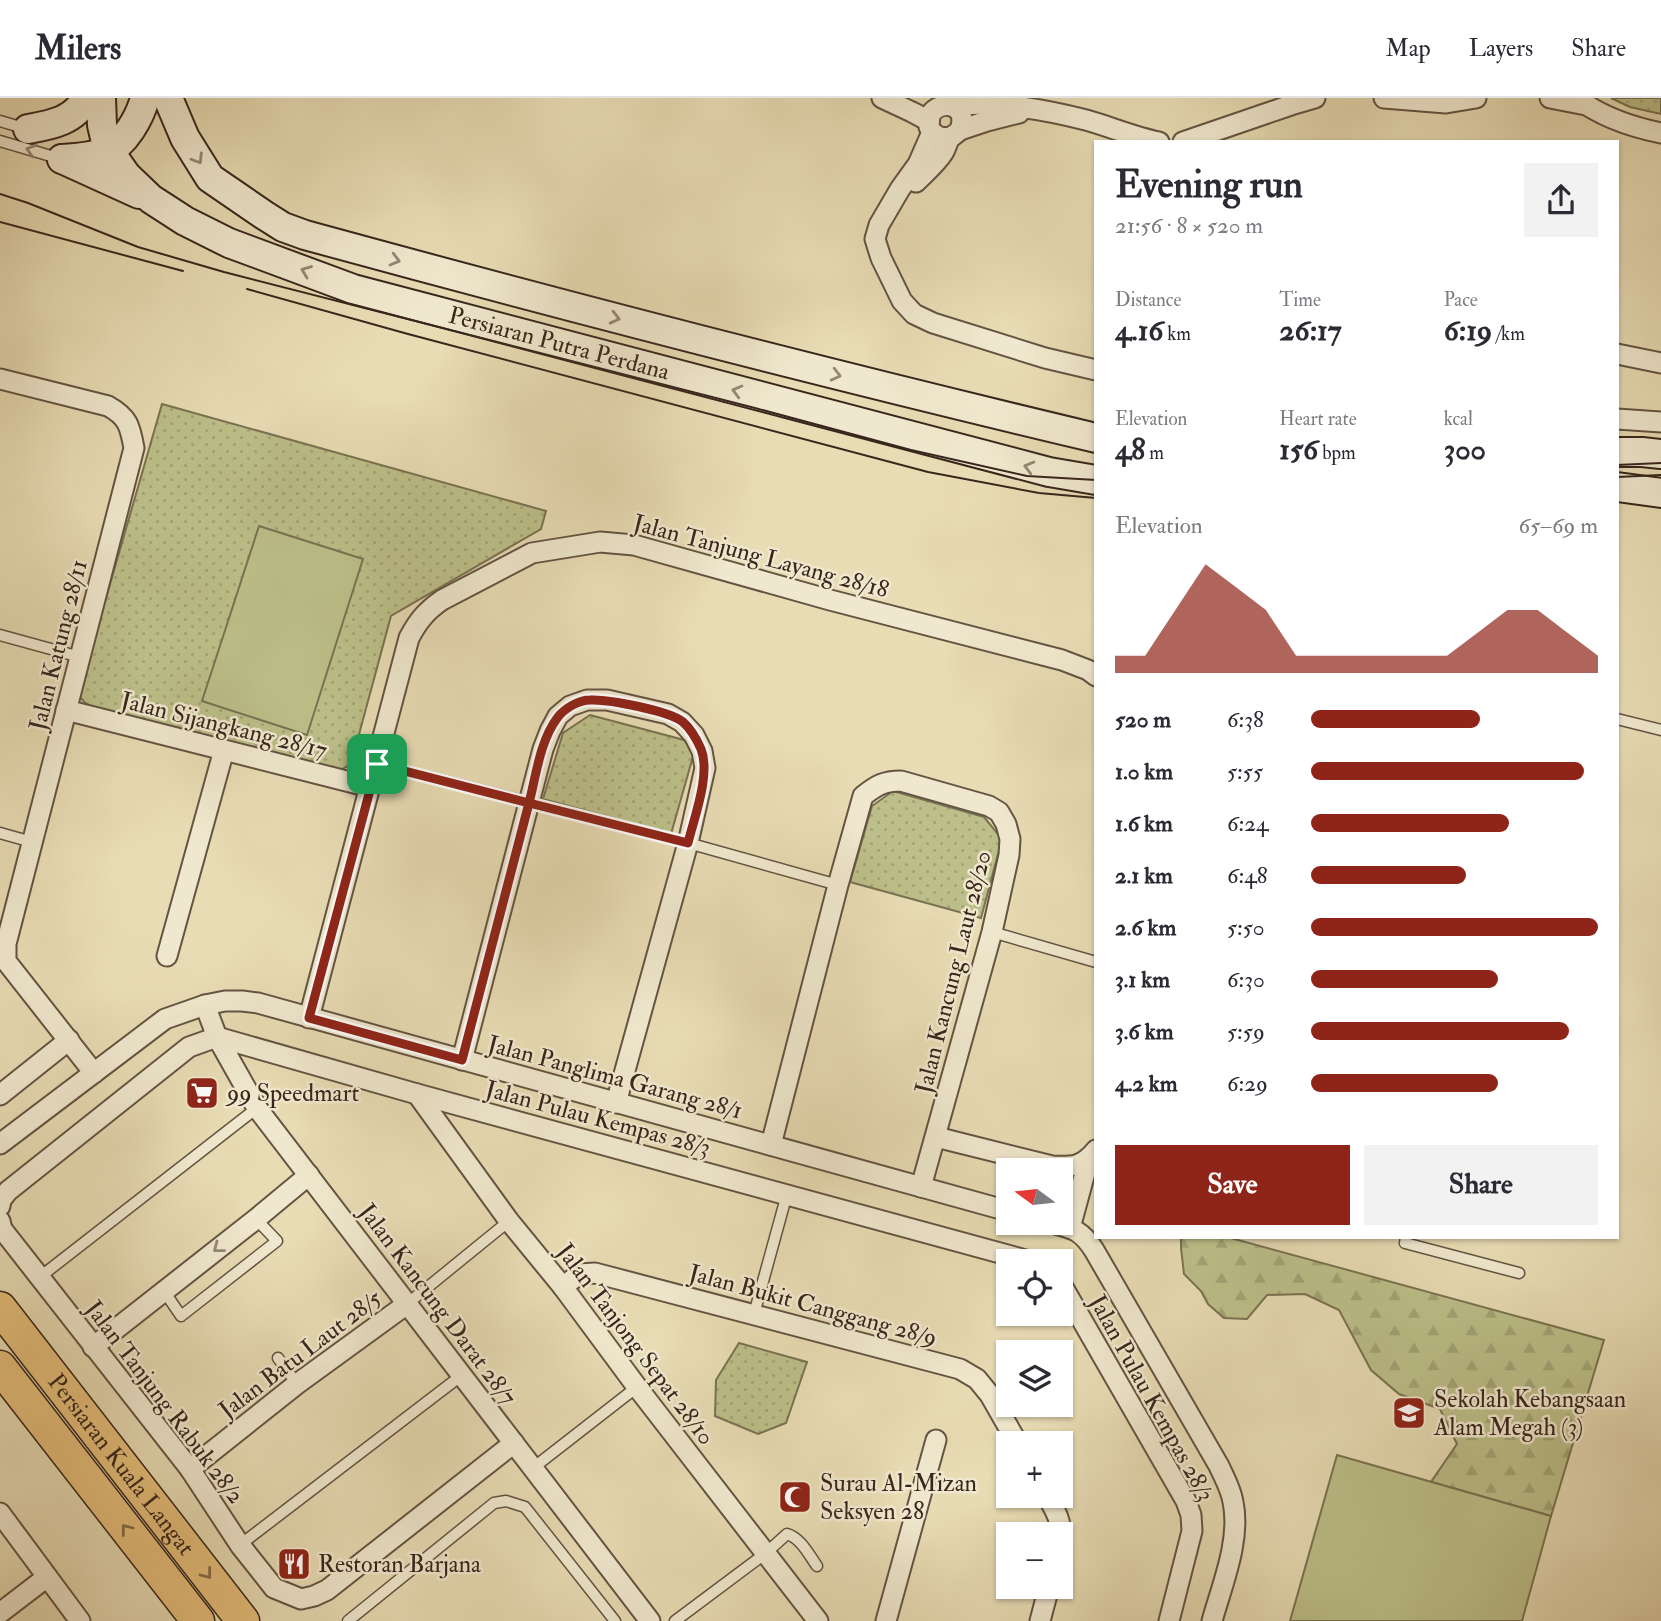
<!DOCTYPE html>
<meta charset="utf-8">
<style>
body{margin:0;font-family:"IM FELL Double Pica",serif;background:#f2f2f3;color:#2b2b33;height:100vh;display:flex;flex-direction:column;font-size:26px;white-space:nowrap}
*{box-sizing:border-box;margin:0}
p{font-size:23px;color:#7c7c81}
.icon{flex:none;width:38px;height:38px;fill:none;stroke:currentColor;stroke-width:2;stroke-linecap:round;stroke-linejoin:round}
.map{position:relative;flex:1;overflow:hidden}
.side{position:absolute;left:1094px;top:42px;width:525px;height:1099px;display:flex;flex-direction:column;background:#fff;border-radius:0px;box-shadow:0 2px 5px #0004}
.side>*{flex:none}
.needle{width:46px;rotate:285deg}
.controls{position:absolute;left:996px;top:1060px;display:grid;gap:14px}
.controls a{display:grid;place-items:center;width:77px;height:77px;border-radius:0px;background:#fff;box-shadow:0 2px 5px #0004;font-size:35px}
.pin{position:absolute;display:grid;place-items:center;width:60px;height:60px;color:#fff;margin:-30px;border-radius:14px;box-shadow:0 4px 10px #0006}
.round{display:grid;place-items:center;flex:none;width:74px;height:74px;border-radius:0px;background:#f2f2f3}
.summary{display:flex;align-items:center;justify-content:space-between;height:119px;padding:0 21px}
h1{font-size:38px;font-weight:700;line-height:52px}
.stats{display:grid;grid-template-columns:repeat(3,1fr);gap:10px;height:119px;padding:7px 21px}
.stats div{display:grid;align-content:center}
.stats b{font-size:30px;font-weight:700}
.stats small{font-size:19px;font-weight:400}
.stats p{font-size:19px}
.chart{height:196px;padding:14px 21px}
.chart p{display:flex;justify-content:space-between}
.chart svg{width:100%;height:126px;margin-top:7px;fill:#8f2418;opacity:.7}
.button{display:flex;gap:14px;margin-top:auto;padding:14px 21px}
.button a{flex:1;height:80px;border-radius:0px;background:#8f2418;color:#fff;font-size:28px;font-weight:700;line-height:80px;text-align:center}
.button a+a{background:#f2f2f3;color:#2b2b33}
ul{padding:0 21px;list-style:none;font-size:23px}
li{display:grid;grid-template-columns:112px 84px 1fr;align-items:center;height:52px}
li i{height:18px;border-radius:9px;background:#8f2418}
header{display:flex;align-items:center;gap:42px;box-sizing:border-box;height:98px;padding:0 35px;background:#fff;border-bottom:2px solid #e1e1e2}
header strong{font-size:33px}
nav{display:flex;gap:38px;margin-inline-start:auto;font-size:24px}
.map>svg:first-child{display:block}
.grass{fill:url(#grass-dots);stroke:#7a7252;stroke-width:2}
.forest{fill:url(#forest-firs);stroke:#7a7252;stroke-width:2}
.garden{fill:#bcbf89;stroke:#7a7252;stroke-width:2}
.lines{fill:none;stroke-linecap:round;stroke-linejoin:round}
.lane-casing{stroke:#645442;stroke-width:13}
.street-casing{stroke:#645442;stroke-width:23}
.secondary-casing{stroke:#38261c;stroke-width:32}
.primary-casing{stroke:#38261c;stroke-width:35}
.lane{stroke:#f0e8ce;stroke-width:10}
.street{stroke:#f0e8ce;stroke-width:19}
.secondary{stroke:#f0e8ce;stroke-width:28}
.primary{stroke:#e4be7a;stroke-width:32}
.tram{stroke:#38261c;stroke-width:2}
.oneway{stroke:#948775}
.oneway2{stroke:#856a46}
.route-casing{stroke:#fff;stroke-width:14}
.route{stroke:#8f2418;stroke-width:9}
.labels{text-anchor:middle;stroke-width:5;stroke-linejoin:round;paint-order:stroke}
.street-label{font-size:24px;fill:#38261c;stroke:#f0e8ce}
.poi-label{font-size:24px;fill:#38261c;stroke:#f0e8ce;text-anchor:start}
</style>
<header>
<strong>Milers</strong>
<nav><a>Map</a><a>Layers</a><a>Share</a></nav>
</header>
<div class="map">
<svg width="1661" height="1523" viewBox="0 0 1661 1523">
<defs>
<pattern id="grass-dots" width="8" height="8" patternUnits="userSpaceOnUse" patternTransform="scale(1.75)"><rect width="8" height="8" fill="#bcbf89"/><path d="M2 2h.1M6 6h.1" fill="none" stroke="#a2a476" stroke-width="1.8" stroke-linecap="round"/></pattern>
<pattern id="forest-firs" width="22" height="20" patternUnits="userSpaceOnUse" patternTransform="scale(1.75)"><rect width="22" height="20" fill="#bcbf89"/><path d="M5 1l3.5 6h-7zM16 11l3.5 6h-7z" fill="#a2a476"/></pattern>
</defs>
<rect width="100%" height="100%" fill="#e8dcb4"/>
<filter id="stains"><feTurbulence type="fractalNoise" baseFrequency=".00286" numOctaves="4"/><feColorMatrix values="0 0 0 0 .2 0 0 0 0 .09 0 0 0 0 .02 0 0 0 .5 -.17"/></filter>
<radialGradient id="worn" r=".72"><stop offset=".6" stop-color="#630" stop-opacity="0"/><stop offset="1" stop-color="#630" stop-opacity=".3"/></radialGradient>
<!-- grass -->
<g class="grass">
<polygon points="1611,0 1661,0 1661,16 1630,9"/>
<polygon points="162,306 546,413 541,431 391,518 351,666 339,673 88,608 78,597"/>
<polygon points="590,617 684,642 694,655 671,736 543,701 563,635"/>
<polygon points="893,693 984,719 1002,741 981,820 850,784 872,708"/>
<polygon points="739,1245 807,1264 786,1325 758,1336 715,1318 716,1282"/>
</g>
<!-- forest -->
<polygon class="forest" points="1181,1139 1227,1139 1604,1242 1551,1418 1431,1384 1457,1346 1440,1311 1399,1296 1371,1272 1339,1212 1305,1196 1267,1197 1247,1221 1224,1220 1208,1206 1201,1193 1184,1176 1181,1150"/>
<!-- garden -->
<g class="garden">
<polygon points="259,428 363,461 307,637 202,603"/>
<polygon points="1337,1357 1551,1418 1522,1523 1290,1523"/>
</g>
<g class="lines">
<defs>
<g id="lane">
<polyline points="0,23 27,31"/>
<polyline points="0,43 61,61"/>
<polyline points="0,537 80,559"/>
<polyline points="1617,621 1661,632"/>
<polyline points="377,666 688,745 838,787"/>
<polyline points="0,735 32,744"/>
<polyline points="992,834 1096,864"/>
<polyline points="1406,1139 1405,1145 1519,1175"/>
<polyline points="40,1179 257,1010"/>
<polyline points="164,1193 181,1218 277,1143 256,1121"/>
<polyline points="407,1206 509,1123"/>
<polyline points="754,1216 787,1096"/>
<polyline points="278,1260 297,1286"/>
<polyline points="533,1370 637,1289"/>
<polyline points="240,1447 462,1277"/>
<polyline points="348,1523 494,1405 506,1403 525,1409 615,1523"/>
<path d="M675 1523 766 1455 787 1436C801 1440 809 1457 817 1468"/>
</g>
<g id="street">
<polyline points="882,0 912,14 929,23"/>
<polyline points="1384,0 1446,5 1476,0"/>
<polyline points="1550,0 1586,7"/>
<path d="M1577 0C1601 19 1632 29 1661 35"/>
<path d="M952 8C992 2 1047 12 1086 22 1111 29 1134 39 1159 44"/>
<polyline points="960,32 987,23 1019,15"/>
<polyline points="932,34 918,66 900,91 879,127 875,141 881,160 902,203 914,216 933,225 1045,260 1096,272"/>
<polyline points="1183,44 1291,7 1315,0"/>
<path d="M916 84C925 75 936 66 943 55 946 51 947 44 950 40 954 36 960 35 961 28 967 7 941 0 930 17L929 29C934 38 941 41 951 39"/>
<polyline points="1617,256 1661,265"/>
<path d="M0 281 108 308C128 319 130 328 134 350L6 846V863L94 975"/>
<polyline points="1617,321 1661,324"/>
<polyline points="66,612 370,689"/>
<polyline points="167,858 224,652"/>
<polyline points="205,907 217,939 257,1010 650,1523"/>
<path d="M309 920 409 540C418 523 426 513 442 502L532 455 600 444 634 447 830 502 1062 562 1088 572 1096 578"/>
<polyline points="462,962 543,651 550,633 558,618 570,608 587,602 607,602 668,616 682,624 694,637 702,653 705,670 688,745 616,1005"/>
<polyline points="417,996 509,1123 563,1189 637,1289 818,1523"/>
<polyline points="0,997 69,942"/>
<path d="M936 1039 1052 1068C1073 1069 1082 1069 1096 1052"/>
<polyline points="0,1046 165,921 205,907 225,903 242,903 258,905 1008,1113"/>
<path d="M771 1047 838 787 863 698C877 687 884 683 901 683L989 708 999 714 1006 726 1010 741 1009 757 992 834 921 1089"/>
<polyline points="0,1108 1,1102 8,1093 189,949 217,939 417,996 1033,1164"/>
<polyline points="0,1123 2,1131 190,1371 240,1447 274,1490 301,1501 314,1498 327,1492 514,1345"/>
<path d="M1052 1125C1074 1131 1081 1132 1094 1152L1219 1368C1224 1379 1231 1391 1233 1404 1241 1442 1222 1487 1212 1523"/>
<polyline points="1070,1130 1089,1060"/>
<polyline points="1060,1184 1186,1403 1191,1417 1192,1433 1169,1523"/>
<polyline points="563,1189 579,1176 595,1175 960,1271 977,1281 990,1297 1018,1346"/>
<polyline points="93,1249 256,1121 309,1077"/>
<polyline points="190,1371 297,1286 407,1206"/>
<path d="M1047 1398C1054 1410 1063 1425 1060 1439"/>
<polyline points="0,1415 80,1523"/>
<polyline points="0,1515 47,1479"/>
<polyline points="886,1523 936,1342"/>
<polyline points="1040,1523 1049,1489"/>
</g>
<g id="secondary">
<path id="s1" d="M101 0 102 27 106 44 112 57 126 77 151 101 185 123 229 145 353 191 1049 374 1096 382"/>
<path d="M168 0 185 40 210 80 264 117 283 129 305 137C568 209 831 277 1096 340"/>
<path d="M28 31C50 27 75 23 86 0"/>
<path d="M62 61C77 60 92 59 106 54 125 46 140 19 145 0"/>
<polyline points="62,61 139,96"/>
<polyline points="1617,354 1642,354 1661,356"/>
<polyline points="1617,389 1661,395"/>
</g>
<g id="primary">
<path id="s2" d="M0 1210 243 1523"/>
<polyline points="0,1269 198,1523"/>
</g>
</defs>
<!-- lane casing -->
<use href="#lane" class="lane-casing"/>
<!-- street casing -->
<use href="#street" class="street-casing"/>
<!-- secondary casing -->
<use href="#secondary" class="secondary-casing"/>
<!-- primary casing -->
<use href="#primary" class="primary-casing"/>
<!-- lane -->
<use href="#lane" class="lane"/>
<!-- street -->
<use href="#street" class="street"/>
<!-- secondary -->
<use href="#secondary" class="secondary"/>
<!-- primary -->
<use href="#primary" class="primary"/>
<!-- tram -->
<g class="tram">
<polyline points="0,96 28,105 138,149 224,174 755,310 911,352 1027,378 1096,382"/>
<polyline points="0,124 183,173"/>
<polyline points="247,191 408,236 928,374 1039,395 1096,400"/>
<polyline points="1617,367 1661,365"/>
<polyline points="1617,379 1661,377"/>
</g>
</g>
<!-- one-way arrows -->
<defs><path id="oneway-chevron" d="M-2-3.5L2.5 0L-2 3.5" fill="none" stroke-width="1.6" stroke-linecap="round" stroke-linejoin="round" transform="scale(1.75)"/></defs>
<g class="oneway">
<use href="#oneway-chevron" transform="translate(31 52) rotate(-164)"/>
<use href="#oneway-chevron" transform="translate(198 61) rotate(58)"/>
<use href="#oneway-chevron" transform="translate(395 162) rotate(15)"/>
<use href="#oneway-chevron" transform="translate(306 173) rotate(-159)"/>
<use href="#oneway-chevron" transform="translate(615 220) rotate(14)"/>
<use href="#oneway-chevron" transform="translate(836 277) rotate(14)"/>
<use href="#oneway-chevron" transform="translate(737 293) rotate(-165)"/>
<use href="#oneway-chevron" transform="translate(1029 369) rotate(-165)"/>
<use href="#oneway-chevron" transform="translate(218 1150) rotate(142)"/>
</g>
<g class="oneway2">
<use href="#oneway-chevron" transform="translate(126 1431) rotate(-128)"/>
<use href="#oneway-chevron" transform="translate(207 1476) rotate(52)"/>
</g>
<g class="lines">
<defs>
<path id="route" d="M377 666 309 920 462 962 529 705 688 745C694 720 711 676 701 651 697 642 691 631 683 624 670 613 608 601 590 602 579 602 565 610 558 619 540 642 536 678 529 705L377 666"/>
</defs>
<!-- route casing -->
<use href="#route" class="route-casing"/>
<!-- route -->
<use href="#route" class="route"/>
</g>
<!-- icons -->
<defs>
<symbol id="supermarket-square" viewBox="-11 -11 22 22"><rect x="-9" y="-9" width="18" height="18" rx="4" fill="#8f2418" stroke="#f0e8ce"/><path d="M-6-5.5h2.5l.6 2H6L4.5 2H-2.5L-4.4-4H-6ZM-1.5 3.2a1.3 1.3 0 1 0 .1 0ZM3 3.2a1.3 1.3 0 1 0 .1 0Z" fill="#fff"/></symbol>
<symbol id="school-square" viewBox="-11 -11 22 22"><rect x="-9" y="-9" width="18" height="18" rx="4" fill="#8f2418" stroke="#f0e8ce"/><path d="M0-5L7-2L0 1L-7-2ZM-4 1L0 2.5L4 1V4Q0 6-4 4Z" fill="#fff"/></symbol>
<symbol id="mosque-square" viewBox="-11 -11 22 22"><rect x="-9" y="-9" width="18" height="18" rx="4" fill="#8f2418" stroke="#f0e8ce"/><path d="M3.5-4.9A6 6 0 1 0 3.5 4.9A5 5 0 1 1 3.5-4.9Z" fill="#fff"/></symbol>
<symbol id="restaurant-square" viewBox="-11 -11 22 22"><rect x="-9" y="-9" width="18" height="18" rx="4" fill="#8f2418" stroke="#f0e8ce"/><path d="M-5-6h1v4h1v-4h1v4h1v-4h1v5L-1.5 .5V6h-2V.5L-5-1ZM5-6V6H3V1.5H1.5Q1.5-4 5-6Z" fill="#fff"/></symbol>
</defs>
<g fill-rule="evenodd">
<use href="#supermarket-square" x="183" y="976" width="38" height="38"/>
<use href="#school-square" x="1390" y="1296" width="38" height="38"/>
<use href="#mosque-square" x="776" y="1380" width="38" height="38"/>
<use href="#restaurant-square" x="275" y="1447" width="38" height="38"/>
</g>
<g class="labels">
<!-- street labels -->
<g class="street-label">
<text dy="8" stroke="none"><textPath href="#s1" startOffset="553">Persiaran Putra Perdana</textPath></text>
<text transform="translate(761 458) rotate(15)" y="8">Jalan Tanjung Layang 28/18</text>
<text transform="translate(58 547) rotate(-76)" y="8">Jalan Katung 28/11</text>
<text transform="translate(224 627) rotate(14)" y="8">Jalan Sijangkang 28/17</text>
<text transform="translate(953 874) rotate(-76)" y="8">Jalan Kancung Laut 28/20</text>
<text transform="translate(615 979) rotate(15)" y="8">Jalan Panglima Garang 28/1</text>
<text transform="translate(598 1020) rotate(15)" y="8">Jalan Pulau Kempas 28/3</text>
<text transform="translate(438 1206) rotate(53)" y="8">Jalan Kancung Darat 28/7</text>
<text transform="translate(813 1207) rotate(15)" y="8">Jalan Bukit Canggang 28/9</text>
<text transform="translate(636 1246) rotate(53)" y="8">Jalan Tanjong Sepat 28/10</text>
<text transform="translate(300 1256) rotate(-37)" y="8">Jalan Batu Laut 28/5</text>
<text transform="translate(1152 1300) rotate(61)" y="8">Jalan Pulau Kempas 28/3</text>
<text transform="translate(165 1304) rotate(53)" y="8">Jalan Tanjung Rabuk 28/2</text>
<text dy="8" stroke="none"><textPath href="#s2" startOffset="198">Persiaran Kuala Langat</textPath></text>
</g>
<!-- poi labels -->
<g class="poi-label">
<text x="227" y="1003">99 Speedmart</text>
<text x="1434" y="1309">Sekolah Kebangsaan<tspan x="1434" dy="28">Alam Megah (3)</tspan></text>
<text x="820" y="1393">Surau Al-Mizan<tspan x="820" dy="28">Seksyen 28</tspan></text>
<text x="318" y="1474">Restoran Barjana</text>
</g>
</g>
<rect width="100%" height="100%" filter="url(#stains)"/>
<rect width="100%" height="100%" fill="url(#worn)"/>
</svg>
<div class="controls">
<a><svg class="needle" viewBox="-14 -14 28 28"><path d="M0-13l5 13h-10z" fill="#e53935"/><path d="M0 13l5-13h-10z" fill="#7c7c81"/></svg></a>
<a><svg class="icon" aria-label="locate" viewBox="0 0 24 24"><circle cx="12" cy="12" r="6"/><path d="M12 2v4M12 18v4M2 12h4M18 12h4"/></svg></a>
<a><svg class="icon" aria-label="layers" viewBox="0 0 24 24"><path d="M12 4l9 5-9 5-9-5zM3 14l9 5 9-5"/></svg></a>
<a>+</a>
<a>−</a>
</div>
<div class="pin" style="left:377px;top:666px;background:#1e9e55"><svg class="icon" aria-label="arrive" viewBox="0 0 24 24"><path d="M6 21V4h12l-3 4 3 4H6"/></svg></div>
<section class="side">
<div class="summary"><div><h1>Evening run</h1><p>21:56 · 8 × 520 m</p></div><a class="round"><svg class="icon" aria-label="share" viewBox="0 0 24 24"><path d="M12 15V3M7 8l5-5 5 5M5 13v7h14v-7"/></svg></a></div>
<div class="stats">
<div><p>Distance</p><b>4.16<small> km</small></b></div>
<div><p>Time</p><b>26:17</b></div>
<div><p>Pace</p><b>6:19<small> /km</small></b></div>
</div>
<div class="stats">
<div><p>Elevation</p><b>48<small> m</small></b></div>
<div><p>Heart rate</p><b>156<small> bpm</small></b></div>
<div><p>kcal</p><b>300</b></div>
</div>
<div class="chart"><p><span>Elevation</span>65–69 m</p>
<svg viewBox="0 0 160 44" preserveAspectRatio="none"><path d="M0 44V38L10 38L20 22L30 6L40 14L50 22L60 38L70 38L80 38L90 38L100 38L110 38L120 30L130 22L140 22L150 30L160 38V44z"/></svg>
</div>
<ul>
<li><b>520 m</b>6:38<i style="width:59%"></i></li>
<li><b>1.0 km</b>5:55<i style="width:95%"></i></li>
<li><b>1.6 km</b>6:24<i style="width:69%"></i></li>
<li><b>2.1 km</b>6:48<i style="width:54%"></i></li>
<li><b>2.6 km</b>5:50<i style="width:100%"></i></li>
<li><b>3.1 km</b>6:30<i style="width:65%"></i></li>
<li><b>3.6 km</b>5:59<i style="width:90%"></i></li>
<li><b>4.2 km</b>6:29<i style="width:65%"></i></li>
</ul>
<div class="button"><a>Save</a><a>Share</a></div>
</section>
</div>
